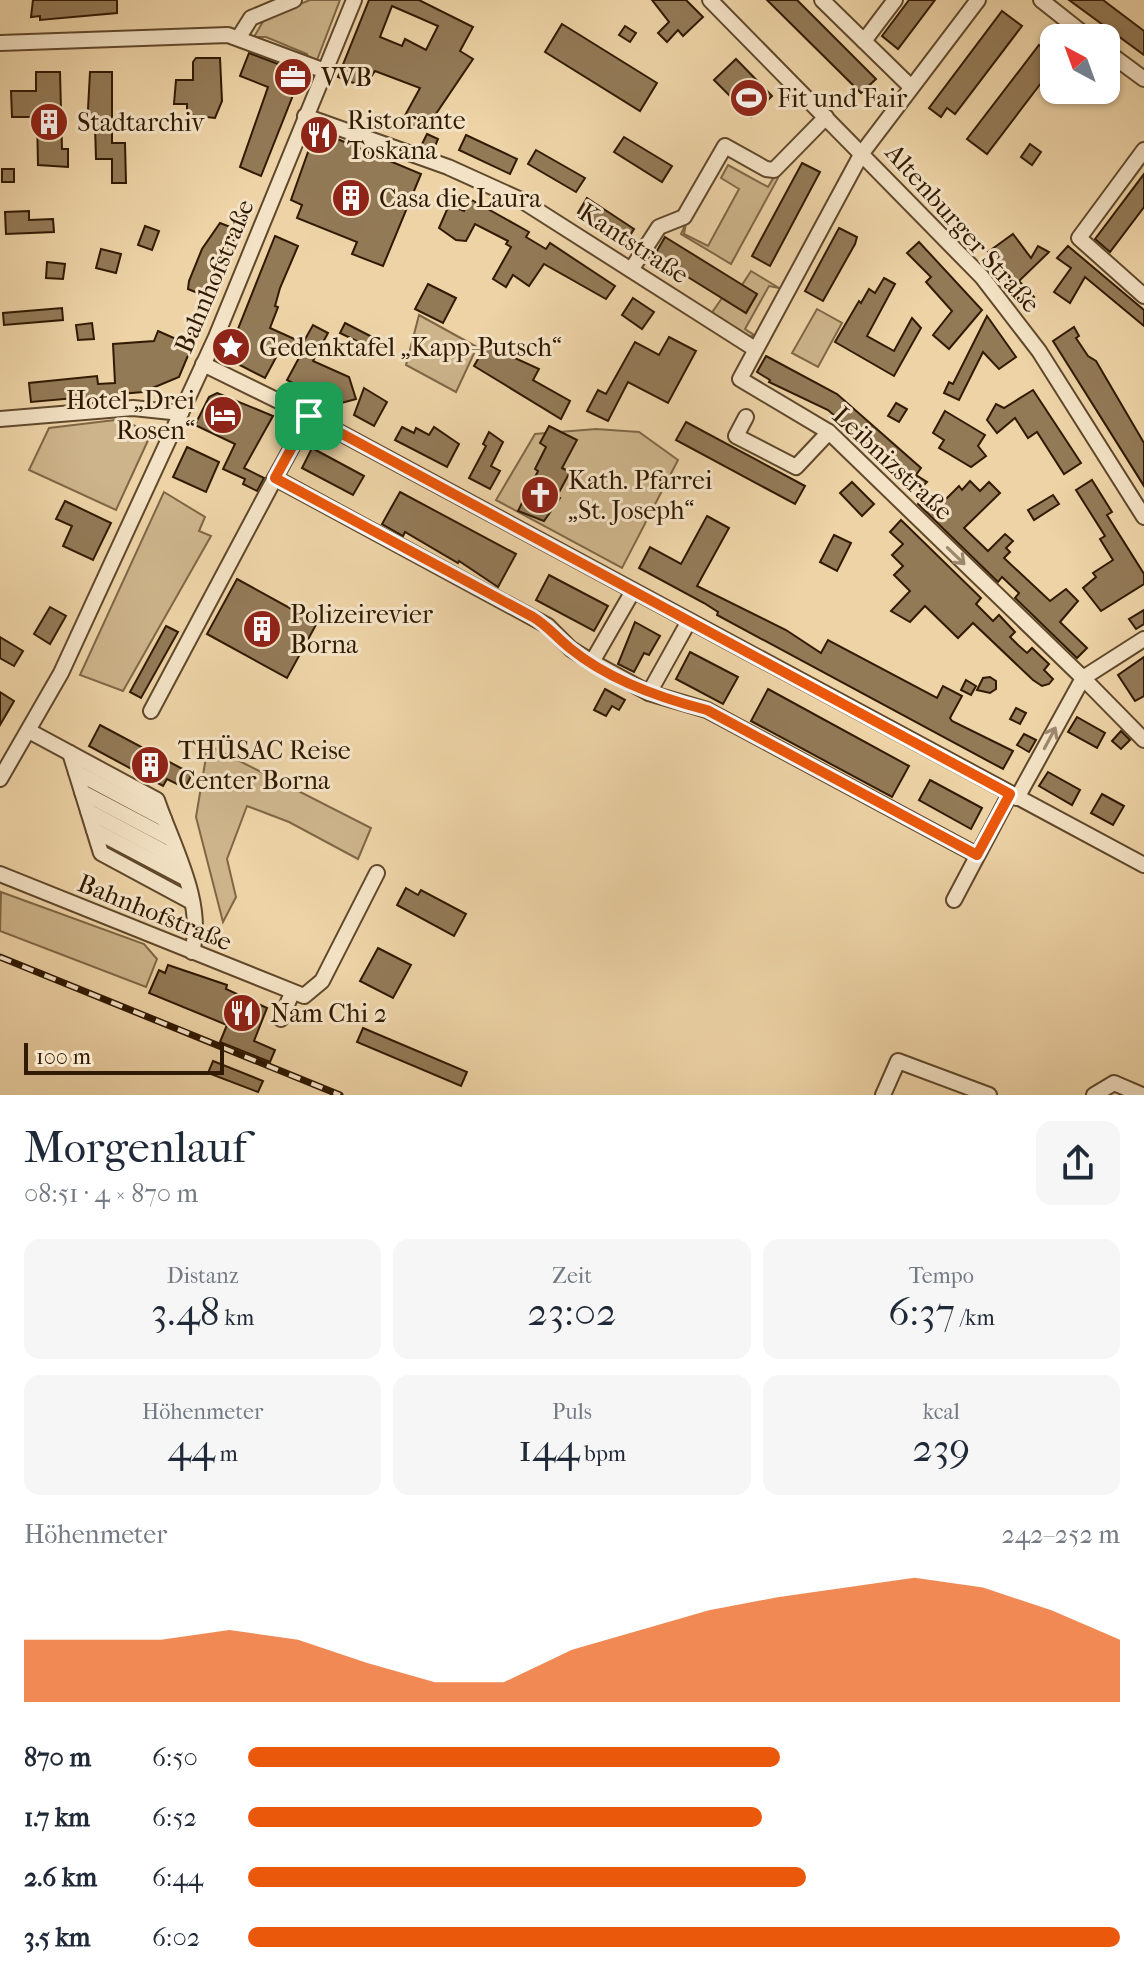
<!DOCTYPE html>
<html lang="de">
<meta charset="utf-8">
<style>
body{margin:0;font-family:"IM FELL French Canon",serif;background:#f6f6f7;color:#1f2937;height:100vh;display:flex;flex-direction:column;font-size:30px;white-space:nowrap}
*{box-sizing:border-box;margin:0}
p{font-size:26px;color:#747a83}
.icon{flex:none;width:44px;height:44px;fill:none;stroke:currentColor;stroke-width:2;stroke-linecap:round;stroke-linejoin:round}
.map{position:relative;height:1095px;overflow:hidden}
.sheet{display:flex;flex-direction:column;background:#fff;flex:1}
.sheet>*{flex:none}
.needle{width:52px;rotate:319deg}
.buttons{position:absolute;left:1040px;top:24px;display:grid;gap:16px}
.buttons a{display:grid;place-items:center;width:80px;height:80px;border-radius:16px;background:#fff;box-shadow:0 2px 6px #0004;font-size:40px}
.scale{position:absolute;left:24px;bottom:20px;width:200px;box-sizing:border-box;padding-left:8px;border:4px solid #311a02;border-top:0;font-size:22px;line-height:28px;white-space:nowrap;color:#311a02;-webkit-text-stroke:6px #f3e2c5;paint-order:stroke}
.pin{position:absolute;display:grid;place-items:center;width:68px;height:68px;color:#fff;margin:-34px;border-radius:16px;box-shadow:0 4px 12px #0006}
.round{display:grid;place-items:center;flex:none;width:84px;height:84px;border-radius:16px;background:#f6f6f7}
.headline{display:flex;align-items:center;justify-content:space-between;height:136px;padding:0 24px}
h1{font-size:44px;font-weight:600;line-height:60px}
.metrics{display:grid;grid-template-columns:repeat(3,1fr);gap:12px;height:136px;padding:8px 24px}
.metrics div{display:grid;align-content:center;border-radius:16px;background:#f6f6f7;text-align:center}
.metrics b{font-size:40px;font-weight:600}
.metrics small{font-size:22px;font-weight:400}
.metrics p{font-size:22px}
.chart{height:224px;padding:16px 24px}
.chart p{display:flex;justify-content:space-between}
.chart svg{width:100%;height:144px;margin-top:8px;fill:#ea580c;opacity:.7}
ul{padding:0 24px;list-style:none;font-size:26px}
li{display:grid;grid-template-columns:128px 96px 1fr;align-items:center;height:60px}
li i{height:20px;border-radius:10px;background:#ea580c}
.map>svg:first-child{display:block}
.green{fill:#cdb48a;stroke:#7f6746;stroke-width:2}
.building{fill:#937a57;stroke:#311a02;stroke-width:2;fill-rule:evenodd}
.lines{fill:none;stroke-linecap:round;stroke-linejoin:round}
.minor-casing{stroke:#60482b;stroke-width:18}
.minor{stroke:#f3e2c5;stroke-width:14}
.rail-casing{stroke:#311a02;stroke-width:7}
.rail{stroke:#f3e2c5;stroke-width:4;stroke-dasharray:12;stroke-linecap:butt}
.oneway{stroke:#9c886d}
.route-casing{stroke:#fff;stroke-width:16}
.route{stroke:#ea580c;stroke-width:10}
.labels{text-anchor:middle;stroke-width:6;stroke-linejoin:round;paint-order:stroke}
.poi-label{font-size:26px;fill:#311a02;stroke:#f3e2c5;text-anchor:start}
.street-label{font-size:26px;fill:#311a02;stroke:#f3e2c5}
</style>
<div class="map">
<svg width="1144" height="1095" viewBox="0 0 1144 1095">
<rect width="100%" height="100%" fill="#edd3a6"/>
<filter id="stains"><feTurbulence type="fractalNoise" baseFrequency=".0025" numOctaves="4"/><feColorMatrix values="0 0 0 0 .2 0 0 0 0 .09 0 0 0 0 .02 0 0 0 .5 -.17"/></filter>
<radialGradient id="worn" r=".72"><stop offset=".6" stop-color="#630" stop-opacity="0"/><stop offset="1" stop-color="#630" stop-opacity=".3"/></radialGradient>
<!-- green -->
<g class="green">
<polygon points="310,0 340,0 317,60 309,60 307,54 266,37 254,37 265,18"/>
<polygon points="728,165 768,187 774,177 778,178 731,264 681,234 686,223 684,234 708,246 739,189 721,178"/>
<polygon points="751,271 779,288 769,286 745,329 754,335 750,337 711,314 722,298 746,313 757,294 742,285"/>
<polygon points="817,309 842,323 818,367 792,353"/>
<polygon points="419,315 477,347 456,392 406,365"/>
<polygon points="115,420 132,424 150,436 116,510 29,470 49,428"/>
<polygon points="596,429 639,432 678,460 622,568 496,500 535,434"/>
<polygon points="164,492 205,517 199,531 211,536 123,691 80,675"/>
<polygon points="208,745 371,828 358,859 289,822 247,806 227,859 236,897 223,922 196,817"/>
<polygon points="1,892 144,944 157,959 146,987 0,931"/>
</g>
<!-- building -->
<g class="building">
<polygon points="33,0 117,0 117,13 40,20 40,16 31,17"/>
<path d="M369 0H419L473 27 460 51 473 59 425 130 402 121 420 88 375 71 364 87 338 77ZM392 6 438 26 426 50 405 39 402 46 380 37Z"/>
<polygon points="652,0 686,0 703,17 683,36 678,30 667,42 658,33 669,22"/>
<polygon points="767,0 797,0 876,79 861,93"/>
<polygon points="909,0 935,0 898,49 882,36"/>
<polygon points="1069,0 1103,0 1144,31 1144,55"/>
<polygon points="1002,11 1022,26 955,114 947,108 941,117 929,108"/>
<polygon points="562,24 657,83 640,111 545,52"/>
<polygon points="625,26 636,33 630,42 619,35"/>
<polygon points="1039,45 1054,56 1054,66 987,154 967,139"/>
<polygon points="249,53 294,70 299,80 261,176 240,167 268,87 240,76"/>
<polygon points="196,58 220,58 222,101 215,118 187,115 187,104 174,104 176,80 193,80 193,62"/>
<polygon points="736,59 772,96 751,117 714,80"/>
<polygon points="36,72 60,72 62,149 68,149 68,167 38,165 37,117 12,117 11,91 36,91"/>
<polygon points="90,72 112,72 112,143 125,143 126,183 112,183 112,159 96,159 95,125 90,125 88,109"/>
<polygon points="323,133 421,174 383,266 352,254 357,242 297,218 302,205 291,200 313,138"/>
<polygon points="427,134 438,139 433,151 421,146"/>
<polygon points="466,135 517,159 510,174 459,150"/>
<polygon points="624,137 672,166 662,182 614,152"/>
<polygon points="1030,144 1041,152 1032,165 1021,157"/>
<polygon points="536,150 585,178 576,192 528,164"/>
<polygon points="802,163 820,172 770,266 752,256"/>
<rect x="2" y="169" width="12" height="13"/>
<polygon points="1144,174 1144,207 1110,252 1095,239"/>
<polygon points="587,198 634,229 625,243 578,213"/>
<polygon points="470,199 529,232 526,237 546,249 550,243 615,286 606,299 544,264 529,286 513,275 506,287 493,279 511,247 506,244 508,241 475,224 466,241 456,240 439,228 449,205 464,211"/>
<polygon points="29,211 29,220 53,219 54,232 6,234 5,212"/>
<polygon points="220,223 238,230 210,298 188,289 189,281 202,249"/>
<polygon points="145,226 159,231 152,250 138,245"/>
<polygon points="839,228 857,237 855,244 823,301 805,291"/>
<polygon points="1013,234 1031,258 1038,246 1049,252 1019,281 1034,297 1023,307 1008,291 1012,288 988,252"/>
<polygon points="275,236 298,246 280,288 275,306 278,307 270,328 303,343 313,325 328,333 313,361 349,377 356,399 334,405 287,380 300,356 281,348 265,378 230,360 228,354"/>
<polygon points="665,237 757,294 746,313 654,256"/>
<polygon points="919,242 982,310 949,349 933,335 952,311 926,282 931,277 907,253"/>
<polygon points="1068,246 1144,310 1144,326 1085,277 1070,303 1054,292 1071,268 1057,258"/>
<polygon points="101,249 121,254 116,273 96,268"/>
<polygon points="47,262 65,264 63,279 46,278"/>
<polygon points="884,278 895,284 867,336 894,351 912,318 921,328 894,376 835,342 859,301 861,303 869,289 875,293"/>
<polygon points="428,284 456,298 443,323 415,309"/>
<polygon points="633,298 654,312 642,329 622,315"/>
<polygon points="62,308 63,320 4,325 3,313"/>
<polygon points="987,316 1016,357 999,369 983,352 959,400 944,393 949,382 953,384"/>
<polygon points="92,323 94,339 78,340 76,325"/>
<polygon points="345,323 378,340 373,349 340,333"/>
<polygon points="1074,327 1079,336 1076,338 1088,356 1096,361 1144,443 1144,486 1053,341"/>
<polygon points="158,331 192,346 179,377 143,392 31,402 29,383 97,376 98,384 115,383 113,344 154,341"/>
<polygon points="669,337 696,351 668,403 628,382 608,421 587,411 598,390 606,394 635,342 659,355"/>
<polygon points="486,345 539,369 533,380 570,401 561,419 474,366"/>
<polygon points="766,356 837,394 921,468 916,475 927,482 919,490 828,410 769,382 770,380 757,372"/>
<polygon points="364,388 387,402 374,426 354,415"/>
<polygon points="1033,390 1081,463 1064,474 1037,432 1028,438 1015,418 997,433 987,420 996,404 1004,408"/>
<polygon points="217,393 273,416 244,468 264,478 257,491 243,484 245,479 223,469 235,444 195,425 209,397"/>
<polygon points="896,403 907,409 899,422 888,416"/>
<polygon points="945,411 985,435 978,446 986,456 971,467 939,448 944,440 933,433"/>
<polygon points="686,422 805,486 795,504 676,440"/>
<polygon points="549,426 577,440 562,468 570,472 557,496 560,498 544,521 518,511 538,471 535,469 546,447 540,443"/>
<polygon points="402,427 414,433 416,428 429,435 434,427 459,444 447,467 395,440"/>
<polygon points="489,432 503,442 491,466 500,471 490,489 469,478 486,446 483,444"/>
<polygon points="187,447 219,462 206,492 173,477"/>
<polygon points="312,448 364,476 353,495 302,468"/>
<polygon points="1092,480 1112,512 1107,515 1144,574 1144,584 1101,611 1083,588 1096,577 1093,573 1113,560 1100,539 1105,536 1076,490"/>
<polygon points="970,481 980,491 989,482 1000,493 964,528 988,551 1005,534 1013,541 1006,548 1010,552 1004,558 1050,601 1066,589 1078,601 1060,622 1087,648 1077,658 1015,598 1019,593 1002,577 998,582 918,504 928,493 940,505 959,486 962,490"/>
<polygon points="852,482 874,504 862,516 840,493"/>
<polygon points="400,492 516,554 498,587 459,561 458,563 405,532 403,536 382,524"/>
<polygon points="1053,495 1059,504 1034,520 1028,510"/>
<polygon points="65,501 111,523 93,560 63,546 72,526 56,519"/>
<polygon points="707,516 729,528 697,586 786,630 821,653 828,640 937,698 943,686 962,696 950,718 952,721 1013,751 1003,769 717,615 718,612 704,603 639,568 650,547 681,564"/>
<polygon points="901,520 981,598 976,604 993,621 999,615 1015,632 1010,637 1018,645 1027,653 1032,648 1049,664 1044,670 1053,679 1049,684 1042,686 1033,680 973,623 958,638 925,606 910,622 891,611 910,591 894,575 903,566 892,555 903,544 890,532"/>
<polygon points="834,535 851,543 837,571 820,562"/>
<polygon points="549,575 608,606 594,631 536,600"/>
<polygon points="237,579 317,623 287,678 207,634"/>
<polygon points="50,607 66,616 50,644 34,634"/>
<polygon points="1144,610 1144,624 1136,629 1129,619"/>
<polygon points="635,622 660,636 649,655 644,653 634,672 618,664"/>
<polygon points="166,626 178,632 141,698 130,692"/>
<polygon points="0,637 23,651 14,666 0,658"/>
<polygon points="690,652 738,677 723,704 676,679"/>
<polygon points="1144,657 1144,696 1135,701 1118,675"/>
<polygon points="990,677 996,681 996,689 990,693 977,690 983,678"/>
<polygon points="966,680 976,686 971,695 961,690"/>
<polygon points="605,689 625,700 619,710 612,706 606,716 594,710"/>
<polygon points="768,689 909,766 892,797 751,721"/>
<polygon points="0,692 14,701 0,725"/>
<polygon points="1016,708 1026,713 1020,724 1010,719"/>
<polygon points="1077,717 1105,733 1097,748 1068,732"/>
<polygon points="100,725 192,774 185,788 167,779 163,786 89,746"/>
<polygon points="1121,731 1130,740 1121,749 1112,741"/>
<polygon points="1024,734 1036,740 1029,752 1017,745"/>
<polygon points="1048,772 1080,790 1072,805 1039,786"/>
<polygon points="930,780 982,808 971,829 919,800"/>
<polygon points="1102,794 1124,806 1113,825 1091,813"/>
<polygon points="406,888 418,895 421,890 466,914 454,936 397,905"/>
<polygon points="378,948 411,965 393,998 360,981"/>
<polygon points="168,965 227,985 226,989 267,1008 254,1041 275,1050 270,1062 220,1042 227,1025 149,993 159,970 165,973"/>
<polygon points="363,1028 467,1072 461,1086 357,1042"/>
<polygon points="213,1061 263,1081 258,1092 208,1073"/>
</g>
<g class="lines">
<defs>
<g id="minor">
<polyline points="710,0 982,277 1039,351 1144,517"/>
<polyline points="822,0 911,87"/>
<polyline points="978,0 862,153 740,379 829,432 1083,678 1144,639"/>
<polyline points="1041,0 1089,38"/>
<polyline points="239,37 251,18 294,0"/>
<polyline points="864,41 895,0"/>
<polyline points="0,43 228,35 325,71"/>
<polyline points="1106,51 1144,79"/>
<polyline points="305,116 448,167 521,200 755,349"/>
<polyline points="1144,150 1079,238 1144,296"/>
<polyline points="631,270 659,227 684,217 725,146 766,169 774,170 826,117"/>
<polyline points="203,364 309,416 1144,865"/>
<polyline points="309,416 275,478 548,626 571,649 592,662 633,591"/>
<polyline points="746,417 736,436 796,467 829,432"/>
<polyline points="0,419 133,408 181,413"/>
<polyline points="592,662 649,693 689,621"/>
<polyline points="649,693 707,710 977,855"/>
<polyline points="151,711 275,478"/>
<path d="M29 731 157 800C173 847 205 902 192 952"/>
<polyline points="70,753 101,853 192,902"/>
<polyline points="76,772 164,819"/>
<polyline points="0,779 61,673 216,337 354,0"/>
<polyline points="82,792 171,839"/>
<polyline points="1017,798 1083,678 1144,740"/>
<polyline points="88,811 178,859"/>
<polyline points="94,830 185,878"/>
<polyline points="0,874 304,996 322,981 377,873"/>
<polyline points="954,900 1010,794"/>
<polyline points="281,1019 292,993"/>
<polyline points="883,1095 898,1061 989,1095"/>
<polyline points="1094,1095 1114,1083 1142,1095"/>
</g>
</defs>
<!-- minor casing -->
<use href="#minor" class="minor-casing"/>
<!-- minor -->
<use href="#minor" class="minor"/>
<defs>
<polyline id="rail" points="0,957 340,1095"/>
</defs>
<!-- rail casing -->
<use href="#rail" class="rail-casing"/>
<!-- rail -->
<use href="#rail" class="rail"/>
</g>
<!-- one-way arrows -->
<defs><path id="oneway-shaft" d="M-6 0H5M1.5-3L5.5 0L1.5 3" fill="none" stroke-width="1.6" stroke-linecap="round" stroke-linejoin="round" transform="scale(2)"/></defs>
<g class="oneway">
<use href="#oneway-shaft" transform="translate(956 556) rotate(44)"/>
<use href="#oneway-shaft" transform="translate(1050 738) rotate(-62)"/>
</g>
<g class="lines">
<defs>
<path id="route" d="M309 416 1010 794 977 855 707 710C660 698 609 680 571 649 557 638 548 626 533 617L275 478Z"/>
</defs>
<!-- route casing -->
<use href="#route" class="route-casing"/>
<!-- route -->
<use href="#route" class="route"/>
</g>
<!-- icons -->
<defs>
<symbol id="office-disc" viewBox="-11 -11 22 22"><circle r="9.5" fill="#8f2418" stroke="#f3e2c5"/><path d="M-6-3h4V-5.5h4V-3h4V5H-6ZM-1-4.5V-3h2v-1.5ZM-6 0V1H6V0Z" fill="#fff"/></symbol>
<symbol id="stadium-disc" viewBox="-11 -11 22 22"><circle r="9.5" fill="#8f2418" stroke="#f3e2c5"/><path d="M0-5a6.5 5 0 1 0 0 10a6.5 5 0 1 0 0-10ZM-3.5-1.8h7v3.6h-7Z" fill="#fff"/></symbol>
<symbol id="building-disc" viewBox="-11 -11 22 22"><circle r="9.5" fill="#8f2418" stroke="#f3e2c5"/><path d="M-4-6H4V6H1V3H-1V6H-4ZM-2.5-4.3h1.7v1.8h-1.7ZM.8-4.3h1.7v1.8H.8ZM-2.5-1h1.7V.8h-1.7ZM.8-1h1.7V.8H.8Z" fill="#fff"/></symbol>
<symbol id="restaurant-disc" viewBox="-11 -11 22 22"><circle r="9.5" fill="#8f2418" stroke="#f3e2c5"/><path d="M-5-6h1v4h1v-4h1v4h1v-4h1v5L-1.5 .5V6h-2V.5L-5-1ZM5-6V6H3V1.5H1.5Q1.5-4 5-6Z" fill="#fff"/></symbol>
<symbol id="sight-disc" viewBox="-11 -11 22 22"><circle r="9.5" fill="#8f2418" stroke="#f3e2c5"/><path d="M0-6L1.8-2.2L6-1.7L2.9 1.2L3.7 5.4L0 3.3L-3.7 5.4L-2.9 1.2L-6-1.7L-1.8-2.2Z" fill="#fff"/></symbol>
<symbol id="hotel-disc" viewBox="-11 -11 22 22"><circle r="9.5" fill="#8f2418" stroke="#f3e2c5"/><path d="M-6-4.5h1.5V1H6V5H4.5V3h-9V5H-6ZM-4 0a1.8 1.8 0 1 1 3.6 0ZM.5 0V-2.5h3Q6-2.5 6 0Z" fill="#fff"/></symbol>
<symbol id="church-disc" viewBox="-11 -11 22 22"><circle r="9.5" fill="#8f2418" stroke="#f3e2c5"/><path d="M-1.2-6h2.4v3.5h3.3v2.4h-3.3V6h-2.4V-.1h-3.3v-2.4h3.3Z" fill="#fff"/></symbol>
</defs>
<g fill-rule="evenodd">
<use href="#office-disc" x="271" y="55" width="44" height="44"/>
<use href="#stadium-disc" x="727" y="76" width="44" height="44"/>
<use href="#building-disc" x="27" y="100" width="44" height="44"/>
<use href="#restaurant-disc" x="297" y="113" width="44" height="44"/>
<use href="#building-disc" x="329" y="176" width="44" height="44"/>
<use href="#sight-disc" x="209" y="325" width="44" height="44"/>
<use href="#hotel-disc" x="201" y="393" width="44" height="44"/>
<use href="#church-disc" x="518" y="473" width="44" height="44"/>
<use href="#building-disc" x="240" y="607" width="44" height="44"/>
<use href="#building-disc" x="128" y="743" width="44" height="44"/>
<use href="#restaurant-disc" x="220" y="991" width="44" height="44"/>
</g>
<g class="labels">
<!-- poi labels -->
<g class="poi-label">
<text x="321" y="86">VVB</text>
<text x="777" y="107">Fit und Fair</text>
<text x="347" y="129">Ristorante<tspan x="347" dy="30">Toskana</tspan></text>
<text x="77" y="131">Stadtarchiv</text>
<text x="379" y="207">Casa die Laura</text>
<text x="259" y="356">Gedenktafel „Kapp-Putsch“</text>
<text x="195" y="409" text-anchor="end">Hotel „Drei<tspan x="195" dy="30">Rosen“</tspan></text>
<text x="568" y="489">Kath. Pfarrei<tspan x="568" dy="30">„St. Joseph“</tspan></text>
<text x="290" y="623">Polizeirevier<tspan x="290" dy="30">Borna</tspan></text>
<text x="178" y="759">THÜSAC Reise<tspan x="178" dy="30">Center Borna</tspan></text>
<text x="270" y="1022">Nam Chi 2</text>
</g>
<!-- street labels -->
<g class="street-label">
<text transform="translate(963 228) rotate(48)" y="9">Altenburger Straße</text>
<text transform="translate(634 243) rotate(33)" y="9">Kantstraße</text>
<text transform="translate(214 276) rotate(-67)" y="9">Bahnhofstraße</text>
<text transform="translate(893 463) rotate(43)" y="9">Leibnizstraße</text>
<text transform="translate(155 912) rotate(22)" y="9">Bahnhofstraße</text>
</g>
</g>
<rect width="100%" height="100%" filter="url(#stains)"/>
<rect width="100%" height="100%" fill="url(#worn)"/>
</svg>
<div class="buttons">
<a><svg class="needle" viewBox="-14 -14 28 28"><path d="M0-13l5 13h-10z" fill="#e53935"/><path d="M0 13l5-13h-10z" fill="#747a83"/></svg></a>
</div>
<div class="scale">100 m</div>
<div class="pin" style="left:309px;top:416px;background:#1e9e55"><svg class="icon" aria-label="arrive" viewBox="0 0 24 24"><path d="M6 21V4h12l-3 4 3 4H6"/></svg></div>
</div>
<section class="sheet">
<div class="headline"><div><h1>Morgenlauf</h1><p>08:51 · 4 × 870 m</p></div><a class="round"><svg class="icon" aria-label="share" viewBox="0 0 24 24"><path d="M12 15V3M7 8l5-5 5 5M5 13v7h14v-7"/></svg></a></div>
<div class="metrics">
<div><p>Distanz</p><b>3.48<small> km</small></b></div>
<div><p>Zeit</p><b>23:02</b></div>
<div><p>Tempo</p><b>6:37<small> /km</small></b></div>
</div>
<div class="metrics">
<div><p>Höhenmeter</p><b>44<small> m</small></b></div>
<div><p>Puls</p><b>144<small> bpm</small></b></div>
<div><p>kcal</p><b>239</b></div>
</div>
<div class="chart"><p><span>Höhenmeter</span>242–252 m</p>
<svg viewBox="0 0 160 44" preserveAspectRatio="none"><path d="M0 44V25L10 25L20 25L30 22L40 25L50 32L60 38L70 38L80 28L90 22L100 16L110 12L120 9L130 6L140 9L150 16L160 25V44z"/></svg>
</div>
<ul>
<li><b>870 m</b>6:50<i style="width:61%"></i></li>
<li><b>1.7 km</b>6:52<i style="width:59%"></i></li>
<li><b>2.6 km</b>6:44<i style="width:64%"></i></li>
<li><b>3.5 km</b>6:02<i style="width:100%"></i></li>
</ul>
</section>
